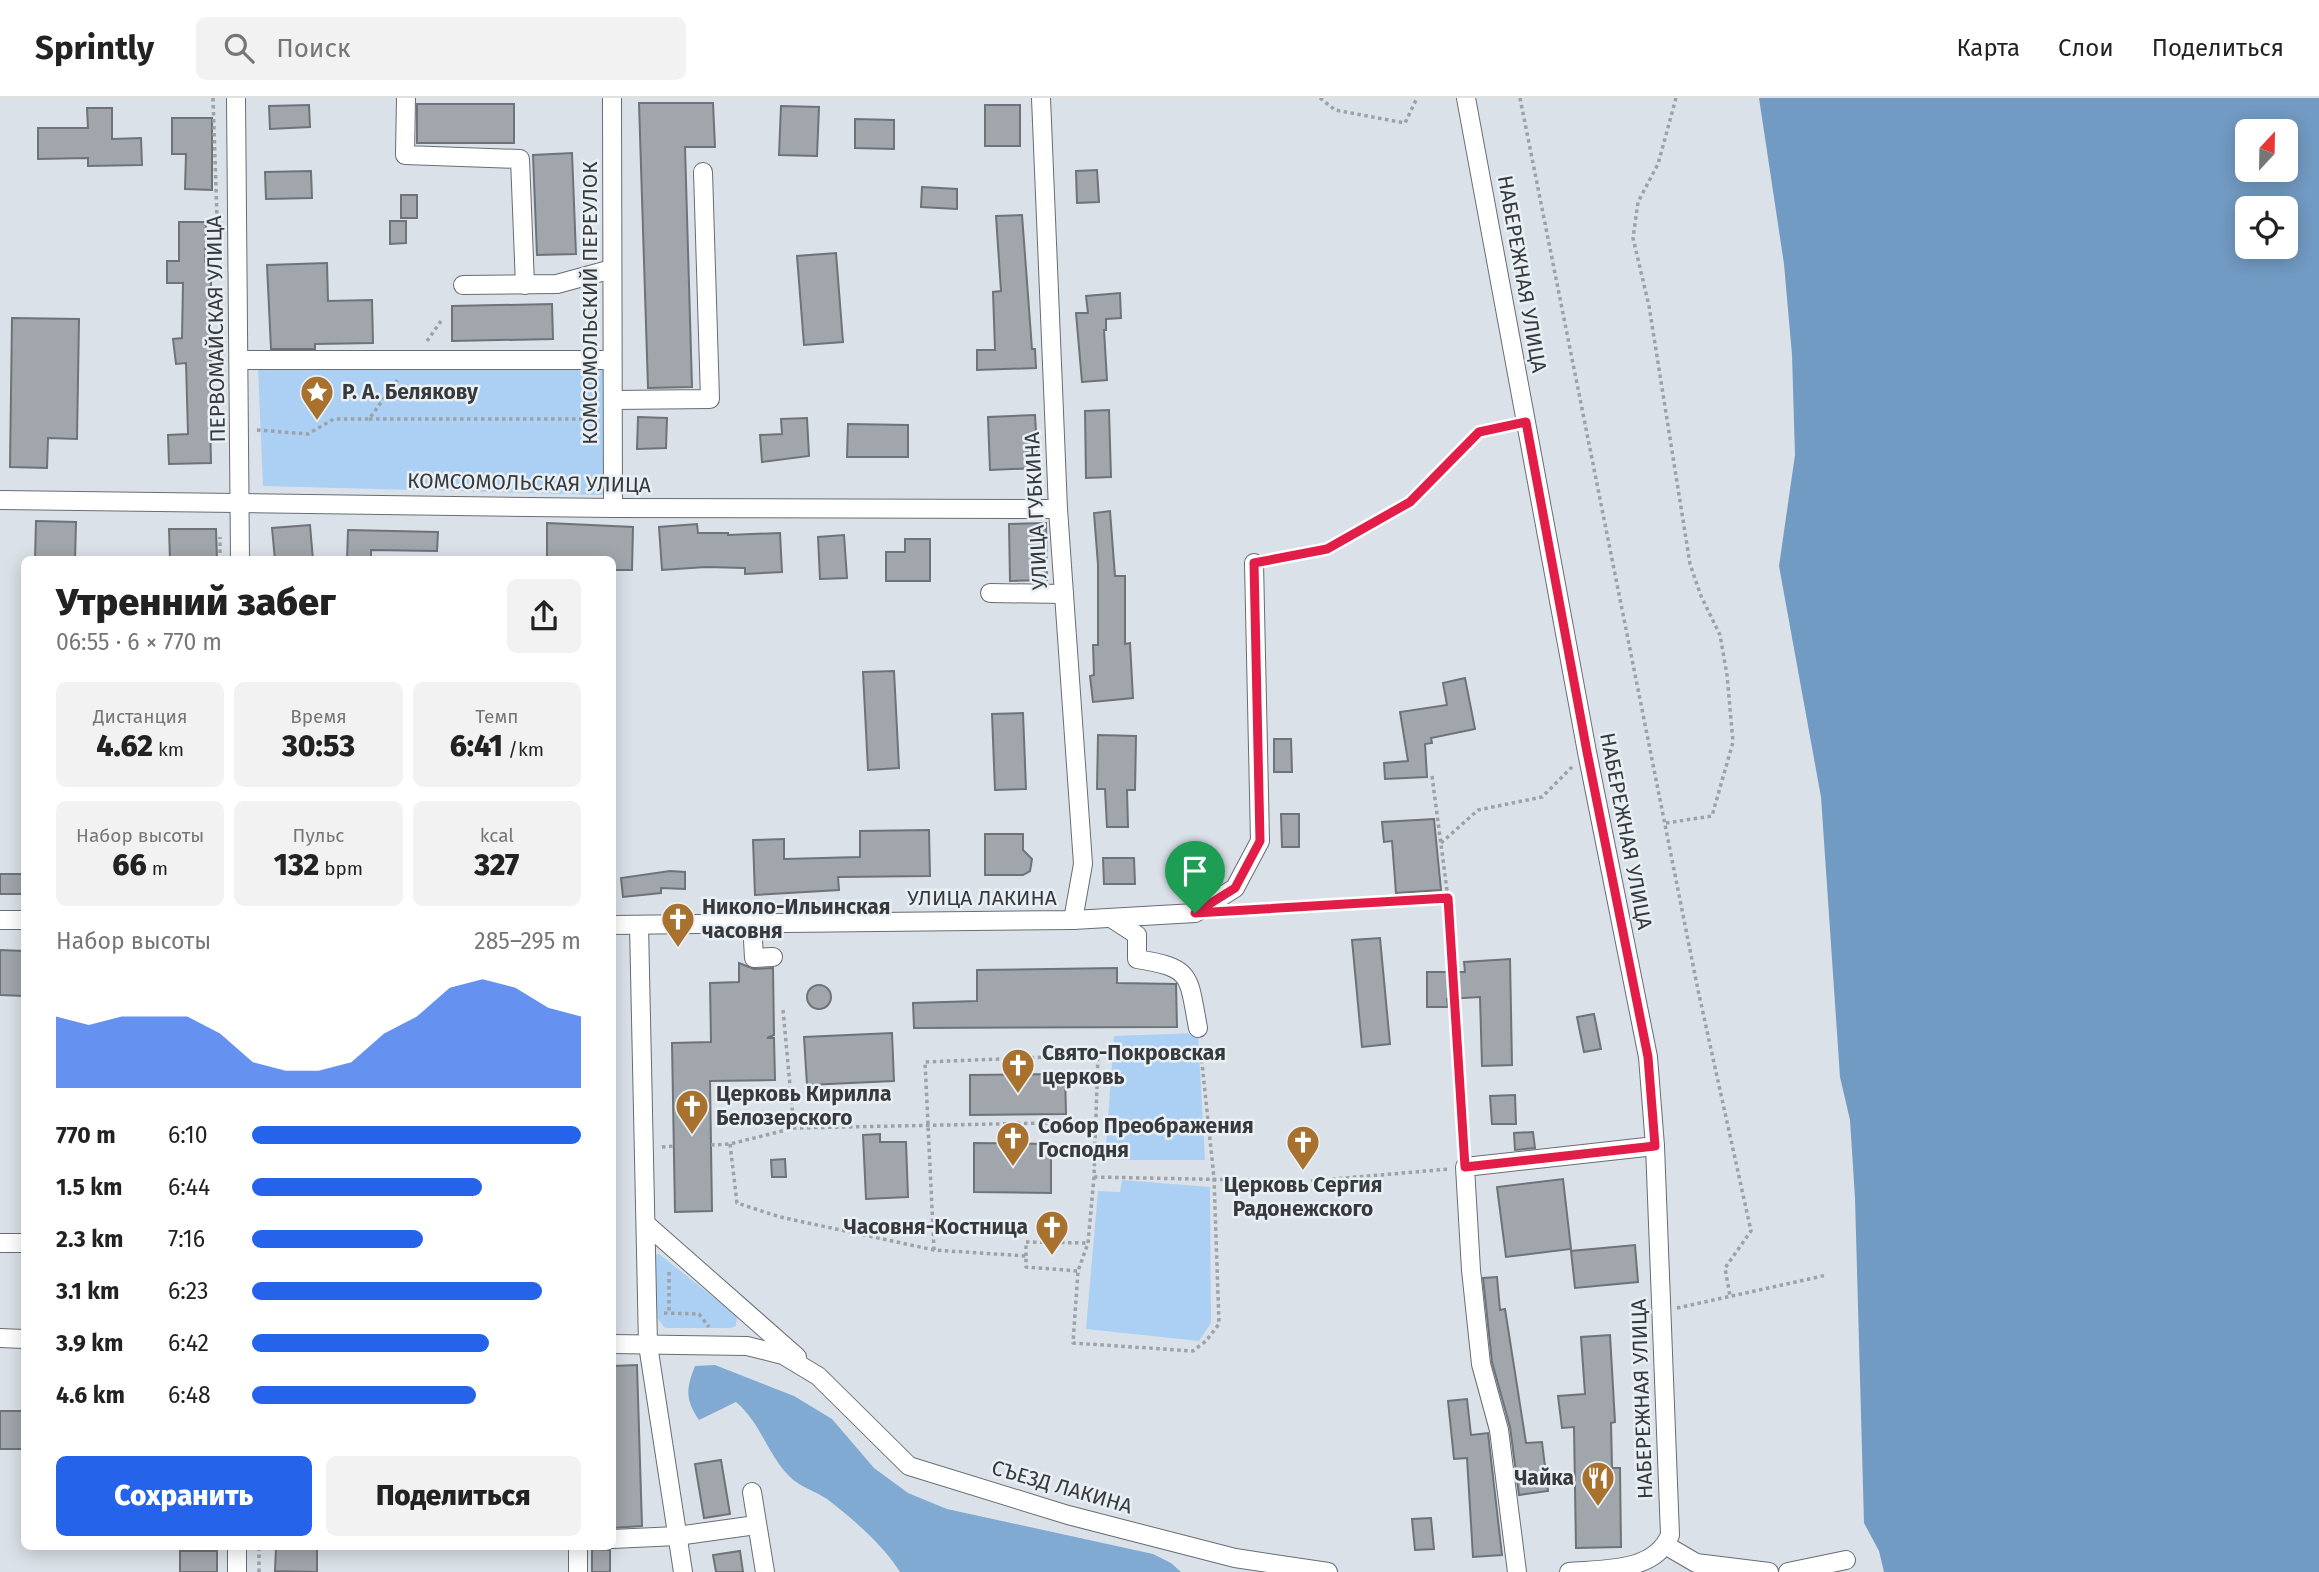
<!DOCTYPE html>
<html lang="ru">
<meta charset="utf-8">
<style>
body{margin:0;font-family:"Fira Sans",sans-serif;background:#f2f2f2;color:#222;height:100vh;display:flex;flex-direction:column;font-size:26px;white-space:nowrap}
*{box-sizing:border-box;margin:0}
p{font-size:23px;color:#767676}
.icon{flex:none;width:38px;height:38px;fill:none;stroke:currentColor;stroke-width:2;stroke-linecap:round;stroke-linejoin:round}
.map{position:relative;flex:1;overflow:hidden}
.side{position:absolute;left:21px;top:458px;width:595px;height:994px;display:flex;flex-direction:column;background:#fff;border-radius:10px;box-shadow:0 4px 18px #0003}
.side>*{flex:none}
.needle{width:46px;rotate:22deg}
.fabs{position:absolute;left:2235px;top:21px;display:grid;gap:14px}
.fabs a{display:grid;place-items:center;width:63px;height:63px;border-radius:10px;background:#fff;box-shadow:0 4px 18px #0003;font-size:35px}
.pin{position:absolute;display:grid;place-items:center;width:60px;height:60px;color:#fff;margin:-72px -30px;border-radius:50% 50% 50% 0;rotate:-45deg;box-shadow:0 0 7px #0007}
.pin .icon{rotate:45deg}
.round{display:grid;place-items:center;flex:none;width:74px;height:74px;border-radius:10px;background:#f2f2f2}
.overview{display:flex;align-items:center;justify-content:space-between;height:119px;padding:0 35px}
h1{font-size:38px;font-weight:800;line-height:52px}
.metrics{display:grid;grid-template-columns:repeat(3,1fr);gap:10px;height:119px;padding:7px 35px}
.metrics div{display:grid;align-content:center;border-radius:10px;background:#f2f2f2;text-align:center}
.metrics b{font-size:30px;font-weight:800}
.metrics small{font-size:19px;font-weight:400}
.metrics p{font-size:19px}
.chart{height:196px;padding:14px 35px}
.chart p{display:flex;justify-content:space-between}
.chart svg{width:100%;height:126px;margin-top:7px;fill:#2563eb;opacity:.7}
.action{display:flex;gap:14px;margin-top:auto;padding:14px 35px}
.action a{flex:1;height:80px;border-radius:10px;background:#2563eb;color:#fff;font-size:28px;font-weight:800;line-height:80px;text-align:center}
.action a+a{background:#f2f2f2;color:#222}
ul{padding:0 35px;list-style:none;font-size:23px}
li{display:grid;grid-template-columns:112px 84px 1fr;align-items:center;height:52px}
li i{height:18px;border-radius:9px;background:#2563eb}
header{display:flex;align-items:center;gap:42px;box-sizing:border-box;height:98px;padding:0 35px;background:#fff;border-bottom:2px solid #e0e0e0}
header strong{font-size:33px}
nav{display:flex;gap:38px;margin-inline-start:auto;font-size:24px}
.search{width:490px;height:63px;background:#f2f2f2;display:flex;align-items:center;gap:18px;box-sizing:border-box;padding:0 24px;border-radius:10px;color:#767676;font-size:26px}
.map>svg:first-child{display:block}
.green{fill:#abd0f3}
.forest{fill:#80aad2}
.water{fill:#729bc3;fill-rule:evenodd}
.building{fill:#a0a6ac;stroke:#6d7378;stroke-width:2}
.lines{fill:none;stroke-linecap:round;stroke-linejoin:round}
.minor-casing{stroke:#686d73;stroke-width:20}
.path{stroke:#9ea2a7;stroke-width:3.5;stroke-dasharray:3.5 3.5;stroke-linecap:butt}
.minor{stroke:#fff;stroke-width:18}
.route-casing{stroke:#fff;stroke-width:14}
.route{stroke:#e11d48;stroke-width:9}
.labels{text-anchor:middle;stroke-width:5;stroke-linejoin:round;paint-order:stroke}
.street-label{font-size:21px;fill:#37393b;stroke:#e8eff5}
.poi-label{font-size:21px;font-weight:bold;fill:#37393b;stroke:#e8eff5;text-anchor:start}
</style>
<header>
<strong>Sprintly</strong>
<div class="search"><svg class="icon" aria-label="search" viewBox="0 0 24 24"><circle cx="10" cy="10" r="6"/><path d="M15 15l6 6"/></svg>Поиск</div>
<nav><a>Карта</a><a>Слои</a><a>Поделиться</a></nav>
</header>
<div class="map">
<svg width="2319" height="1474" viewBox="0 0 2319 1474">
<rect width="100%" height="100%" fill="#dbe1e8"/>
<!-- green -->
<g class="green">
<polygon points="608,269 605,397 263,388 258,270"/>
<polygon points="1198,935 1205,1062 1105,1062 1114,938"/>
<polygon points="1122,1082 1210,1089 1211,1225 1199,1243 1086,1231 1098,1093 1120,1094"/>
<polygon points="659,1156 737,1218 736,1228 730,1230 665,1230 653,1215 653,1158"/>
</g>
<!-- forest -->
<path class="forest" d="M715 1267 794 1298 832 1321 874 1370 908 1395 947 1411 1153 1456 1171 1465 1181 1474H900C885 1449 851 1419 827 1401 815 1393 800 1389 790 1379 767 1356 761 1325 736 1304L699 1322C685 1301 686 1291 695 1268Z"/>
<!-- water -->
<path class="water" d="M1759 0H2319V1474H1884L1879 1453 1864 1425 1855 1100 1850 1022 1840 979 1821 699 1779 468 1795 357 1792 257 1784 166ZM2247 33H2286V72H2247ZM2247 110H2286V149H2247Z"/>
<!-- building -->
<g class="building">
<polygon points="639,5 713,5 715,49 685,49 692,289 648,290"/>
<rect x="417" y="6" width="97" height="39"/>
<polygon points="309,7 310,29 270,31 269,8"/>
<rect x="985" y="7" width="35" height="41"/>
<polygon points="781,8 819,9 817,58 779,57"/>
<polygon points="87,10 112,10 112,41 141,40 142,67 88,68 88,60 38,61 38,30 88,30"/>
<polygon points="172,20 212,20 212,92 185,91 186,56 172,56"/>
<polygon points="855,21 894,22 894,51 855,50"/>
<polygon points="572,55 576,156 537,157 533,57"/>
<polygon points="1097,72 1099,104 1077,105 1076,73"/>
<polygon points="311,73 312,100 266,101 265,74"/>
<polygon points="922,89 957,91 957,111 921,109"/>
<rect x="401" y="97" width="16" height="23"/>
<polygon points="1022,117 1032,251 1035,251 1036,270 977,272 977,252 995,252 993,194 1001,193 996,118"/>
<polygon points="390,123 406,123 406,145 390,146"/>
<polygon points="179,124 206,124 205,164 212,164 209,230 214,303 214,321 210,321 211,365 169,366 168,337 188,336 186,265 176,266 173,241 182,240 183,185 167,185 167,163 179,163"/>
<polygon points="836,155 843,244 804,247 797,158"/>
<polygon points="327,165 328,203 372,202 373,245 315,246 315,251 271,251 267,167"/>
<polygon points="1120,195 1121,220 1106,221 1106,232 1104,232 1107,282 1082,284 1076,215 1088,215 1086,198"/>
<polygon points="552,206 553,241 452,243 452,208"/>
<polygon points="12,220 79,221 77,341 48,340 47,370 10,369"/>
<polygon points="1109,312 1111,379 1086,380 1085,313"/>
<polygon points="1035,317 1038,370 990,372 988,319"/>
<polygon points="638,319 667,320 666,350 637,351"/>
<polygon points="807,320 809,358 762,364 760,337 782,336 781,321"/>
<polygon points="848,326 908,327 908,359 847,359"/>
<polygon points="1110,413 1115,478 1125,478 1125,546 1130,545 1133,600 1093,604 1090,578 1094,577 1093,547 1098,547 1098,467 1094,415"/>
<polygon points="36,423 76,424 75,462 35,462"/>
<polygon points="547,425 633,429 632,472 612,472 612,462 547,462"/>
<polygon points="1046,425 1047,482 1010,483 1009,426"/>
<polygon points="697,426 698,435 728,435 728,437 780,435 782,474 745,476 745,470 706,469 662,472 659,429"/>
<polygon points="310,427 313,462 275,462 272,430"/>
<polygon points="169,431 216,431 217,462 170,462"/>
<polygon points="348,432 438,434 437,453 371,452 371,462 347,462"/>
<polygon points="844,437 847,480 820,481 818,439"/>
<polygon points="905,441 930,441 930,483 886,483 886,454 905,454"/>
<polygon points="894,573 899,670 868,672 863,574"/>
<polygon points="1465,580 1475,631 1431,640 1432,645 1425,646 1427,679 1385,681 1384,665 1408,663 1400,614 1447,607 1443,585"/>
<polygon points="1023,615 1026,691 995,692 992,616"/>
<polygon points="1098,637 1136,638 1135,692 1127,692 1128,729 1107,729 1105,691 1097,691"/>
<polygon points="1274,641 1291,641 1292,674 1274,674"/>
<polygon points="1281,716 1299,716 1299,749 1282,749"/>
<polygon points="1434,721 1441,792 1396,795 1392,743 1384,744 1382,724"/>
<polygon points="929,732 930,778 838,779 839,792 755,797 753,742 784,741 784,761 860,759 860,733"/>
<polygon points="985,736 1023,736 1023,752 1032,761 1030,773 1023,777 985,777"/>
<polygon points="1103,760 1134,760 1135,786 1104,786"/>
<polygon points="670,773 685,774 685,791 661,790 661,795 623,799 621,780"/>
<rect x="0" y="776" width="23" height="20"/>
<polygon points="1380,840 1390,946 1362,949 1352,842"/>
<polygon points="0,852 24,853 24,898 0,897"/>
<polygon points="1510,861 1512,967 1482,968 1480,899 1447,901 1448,909 1427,909 1427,874 1465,874 1464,864"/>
<polygon points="739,865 754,871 773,870 774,937 767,940 774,940 775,982 710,983 712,1113 675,1114 672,945 711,944 710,885 739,884"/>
<polygon points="1117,870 1117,885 1176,886 1177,929 914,930 913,905 977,903 977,872"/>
<circle cx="819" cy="899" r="12"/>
<polygon points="1594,916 1601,951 1584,954 1577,919"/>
<polygon points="892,935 894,983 807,987 804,939"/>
<polygon points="1065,976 1066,1016 970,1017 970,977"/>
<polygon points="1515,997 1516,1026 1492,1026 1490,998"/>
<polygon points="1533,1034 1535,1050 1515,1052 1514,1035"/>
<polygon points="880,1036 880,1044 906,1044 908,1099 866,1101 863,1037"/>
<polygon points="974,1045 1051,1046 1051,1095 974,1094"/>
<polygon points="785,1061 786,1079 772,1079 771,1062"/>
<polygon points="1563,1081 1571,1151 1506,1159 1497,1089"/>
<polygon points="1635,1147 1638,1184 1575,1190 1571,1153"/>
<polygon points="1497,1179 1500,1212 1505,1211 1526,1345 1542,1344 1548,1393 1519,1397 1510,1329 1492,1264 1483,1180"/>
<polygon points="1610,1237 1615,1324 1611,1325 1612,1370 1620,1370 1621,1449 1576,1450 1574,1329 1562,1330 1558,1298 1585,1296 1581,1239"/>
<polygon points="637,1267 642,1428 612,1430 612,1268"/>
<polygon points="1467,1301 1471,1337 1488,1335 1502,1457 1473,1459 1467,1360 1454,1361 1448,1303"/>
<rect x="0" y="1313" width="24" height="38"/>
<polygon points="721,1362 730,1416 704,1420 695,1366"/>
<polygon points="1431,1420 1434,1451 1415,1452 1412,1421"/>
<polygon points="276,1450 317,1451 317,1474 275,1473"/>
<polygon points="592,1451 610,1452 610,1474 592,1474"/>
<rect x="180" y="1453" width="37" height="21"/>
<polygon points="740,1453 743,1474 716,1474 713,1457"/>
</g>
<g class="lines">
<defs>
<g id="minor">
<polyline points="236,0 240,462"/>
<polyline points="406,0 405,57 520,61 525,187"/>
<polyline points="612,0 613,410"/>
<polyline points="1041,0 1058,411 1083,766 1073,822"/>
<path d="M1466 0 1587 654 1648 959 1655 1048 1670 1437C1655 1474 1605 1471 1569 1474"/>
<polyline points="463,187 557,186 612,171"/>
<polyline points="239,262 612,262"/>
<polyline points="613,302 710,301 703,74"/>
<polyline points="0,402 613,410 1058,411"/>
<polyline points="990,495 1064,496"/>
<path d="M1111 820 1137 837V861C1193 870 1188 877 1198 930"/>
<polyline points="0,822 24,822"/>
<polyline points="752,824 754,860 773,859"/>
<polyline points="612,827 1073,822 1195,815 1235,790 1260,743 1254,465"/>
<polyline points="639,827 648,1247 683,1474"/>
<polyline points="646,1126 797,1259"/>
<polyline points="0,1145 24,1145"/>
<polyline points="0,1240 24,1241"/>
<polyline points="612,1246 747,1248 783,1257 818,1278 909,1368 1068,1417 1235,1460 1328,1474"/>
<polyline points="752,1394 765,1474"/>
<polyline points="612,1441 677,1438 756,1427"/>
<polyline points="1667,1448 1696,1465 1769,1474"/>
<polyline points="237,1449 237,1474"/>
<polyline points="578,1449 578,1474"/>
<polyline points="1517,1474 1499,1332 1481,1266 1471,1172 1465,1069 1655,1048"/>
<polyline points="1788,1474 1846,1462"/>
</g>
</defs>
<!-- minor casing -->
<use href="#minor" class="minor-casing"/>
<!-- path -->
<g class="path">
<polyline points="213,0 217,120"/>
<polyline points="1320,0 1335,12 1405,25 1417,0"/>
<polyline points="1520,0 1698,892 1751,1133 1725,1170 1730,1198"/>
<polyline points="427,243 441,223"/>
<polyline points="369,321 597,321"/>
<polyline points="257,332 308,336 334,321 369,321 399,280"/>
<polyline points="220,462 220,439"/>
<polyline points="1270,462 1327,451 1367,430 1410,404 1479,334 1509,328"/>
<polyline points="1432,678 1448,800 1464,1053"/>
<polyline points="1666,725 1712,718 1733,644 1727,577 1720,537 1701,498 1690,466 1649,208 1633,140 1638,104 1658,66 1676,0"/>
<polyline points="1441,745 1478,712 1542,699 1573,668"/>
<polyline points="1235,812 1447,800"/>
<polyline points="783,912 794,1030"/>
<polyline points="730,1046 737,1105 780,1119 934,1152 1026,1158 1026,1169 1078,1173"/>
<polyline points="711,1047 730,1046 794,1030 1095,1024"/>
<polyline points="662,1049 674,1048"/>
<polyline points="1094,1079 1297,1083"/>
<polyline points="1311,1083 1449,1071"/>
<polyline points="934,1152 925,964 1098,957 1094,1079 1088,1145 1078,1173 1073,1245 1193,1253 1206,1243 1219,1226 1214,1080 1200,946"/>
<polyline points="1026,1158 1026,1144 1088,1145"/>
<polyline points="669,1174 669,1215"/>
<polyline points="1677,1210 1827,1177"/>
<polyline points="664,1215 699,1216 709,1229"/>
<polyline points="259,1474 259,1449"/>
</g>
<!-- minor -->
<use href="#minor" class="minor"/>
</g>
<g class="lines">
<defs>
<polygon id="route" points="1526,324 1587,654 1648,959 1655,1048 1465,1069 1448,800 1195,815 1235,790 1260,743 1254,465 1327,451 1410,404 1479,334"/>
</defs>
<!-- route casing -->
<use href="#route" class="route-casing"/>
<!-- route -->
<use href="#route" class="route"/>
</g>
<!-- icons -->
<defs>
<symbol id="sight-pin" viewBox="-11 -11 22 30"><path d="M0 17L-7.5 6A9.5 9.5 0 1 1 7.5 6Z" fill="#a9712e" stroke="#e8eff5"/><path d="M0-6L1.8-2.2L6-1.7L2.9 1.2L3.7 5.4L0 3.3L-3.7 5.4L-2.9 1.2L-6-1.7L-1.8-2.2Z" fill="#fff"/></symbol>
<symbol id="church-pin" viewBox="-11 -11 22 30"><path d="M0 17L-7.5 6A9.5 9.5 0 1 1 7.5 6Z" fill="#a9712e" stroke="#e8eff5"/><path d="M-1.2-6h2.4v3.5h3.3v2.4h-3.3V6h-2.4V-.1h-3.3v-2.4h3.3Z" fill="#fff"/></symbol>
<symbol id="restaurant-pin" viewBox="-11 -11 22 30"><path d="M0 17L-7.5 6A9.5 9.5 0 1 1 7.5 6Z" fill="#a9712e" stroke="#e8eff5"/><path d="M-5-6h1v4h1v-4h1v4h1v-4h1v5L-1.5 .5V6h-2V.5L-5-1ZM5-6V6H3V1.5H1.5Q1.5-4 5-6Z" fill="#fff"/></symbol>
</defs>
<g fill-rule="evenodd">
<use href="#sight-pin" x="298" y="275" width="38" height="52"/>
<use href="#church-pin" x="659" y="802" width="38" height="52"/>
<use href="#church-pin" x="999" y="948" width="38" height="52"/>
<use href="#church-pin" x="673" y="989" width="38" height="52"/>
<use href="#church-pin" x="994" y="1021" width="38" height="52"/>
<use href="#church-pin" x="1284" y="1025" width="38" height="52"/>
<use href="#church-pin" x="1033" y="1110" width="38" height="52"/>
<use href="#restaurant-pin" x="1579" y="1361" width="38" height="52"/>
</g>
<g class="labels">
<!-- street labels -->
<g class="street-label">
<text transform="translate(1522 176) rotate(80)" y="7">НАБЕРЕЖНАЯ УЛИЦА</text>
<text transform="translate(590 205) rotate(-90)" y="7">КОМСОМОЛЬСКИЙ ПЕРЕУЛОК</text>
<text transform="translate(216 231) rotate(-91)" y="7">ПЕРВОМАЙСКАЯ УЛИЦА</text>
<text transform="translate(529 385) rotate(1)" y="7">КОМСОМОЛЬСКАЯ УЛИЦА</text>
<text transform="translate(1036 413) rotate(-93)" y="7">УЛИЦА ГУБКИНА</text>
<text transform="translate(1626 733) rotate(79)" y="7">НАБЕРЕЖНАЯ УЛИЦА</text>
<text x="982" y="807">УЛИЦА ЛАКИНА</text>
<text transform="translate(1642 1301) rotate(-92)" y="7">НАБЕРЕЖНАЯ УЛИЦА</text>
<text transform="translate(1062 1389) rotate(16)" y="7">СЪЕЗД ЛАКИНА</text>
</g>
<!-- poi labels -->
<g class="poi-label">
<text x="342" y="301">Р. А. Белякову</text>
<text x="702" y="816">Николо-Ильинская<tspan x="702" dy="24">часовня</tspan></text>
<text x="1042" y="962">Свято-Покровская<tspan x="1042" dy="24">церковь</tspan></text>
<text x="716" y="1003">Церковь Кирилла<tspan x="716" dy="24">Белозерского</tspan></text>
<text x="1038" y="1035">Собор Преображения<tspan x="1038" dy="24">Господня</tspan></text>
<text x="1303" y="1094" text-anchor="middle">Церковь Сергия<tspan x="1303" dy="24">Радонежского</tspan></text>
<text x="1028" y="1136" text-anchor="end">Часовня-Костница</text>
<text x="1574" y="1387" text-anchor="end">Чайка</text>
</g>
</g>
</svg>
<div class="fabs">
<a><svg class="needle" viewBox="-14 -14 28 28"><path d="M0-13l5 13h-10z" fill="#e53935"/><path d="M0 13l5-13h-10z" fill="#767676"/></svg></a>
<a><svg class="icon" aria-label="locate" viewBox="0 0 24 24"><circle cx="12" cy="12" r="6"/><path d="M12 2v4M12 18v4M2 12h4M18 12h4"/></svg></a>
</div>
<div class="pin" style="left:1195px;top:815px;background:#1e9e55"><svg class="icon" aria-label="arrive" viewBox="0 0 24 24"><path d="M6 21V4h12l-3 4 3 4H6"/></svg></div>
<section class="side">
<div class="overview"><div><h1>Утренний забег</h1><p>06:55 · 6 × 770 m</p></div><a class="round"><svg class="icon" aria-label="share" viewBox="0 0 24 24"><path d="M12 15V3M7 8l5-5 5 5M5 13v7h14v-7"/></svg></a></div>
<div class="metrics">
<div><p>Дистанция</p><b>4.62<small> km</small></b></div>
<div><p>Время</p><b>30:53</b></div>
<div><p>Темп</p><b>6:41<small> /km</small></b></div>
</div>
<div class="metrics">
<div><p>Набор высоты</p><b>66<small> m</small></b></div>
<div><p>Пульс</p><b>132<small> bpm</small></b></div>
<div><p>kcal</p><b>327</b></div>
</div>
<div class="chart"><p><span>Набор высоты</span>285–295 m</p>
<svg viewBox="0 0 160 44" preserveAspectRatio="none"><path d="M0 44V19L10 22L20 19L30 19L40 19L50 25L60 35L70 38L80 38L90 35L100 25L110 19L120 9L130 6L140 9L150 16L160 19V44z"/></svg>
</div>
<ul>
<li><b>770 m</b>6:10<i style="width:100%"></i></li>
<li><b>1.5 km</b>6:44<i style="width:70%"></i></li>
<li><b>2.3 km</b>7:16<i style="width:52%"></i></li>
<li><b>3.1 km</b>6:23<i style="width:88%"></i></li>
<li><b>3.9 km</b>6:42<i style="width:72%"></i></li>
<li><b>4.6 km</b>6:48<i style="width:68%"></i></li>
</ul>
<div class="action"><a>Сохранить</a><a>Поделиться</a></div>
</section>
</div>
